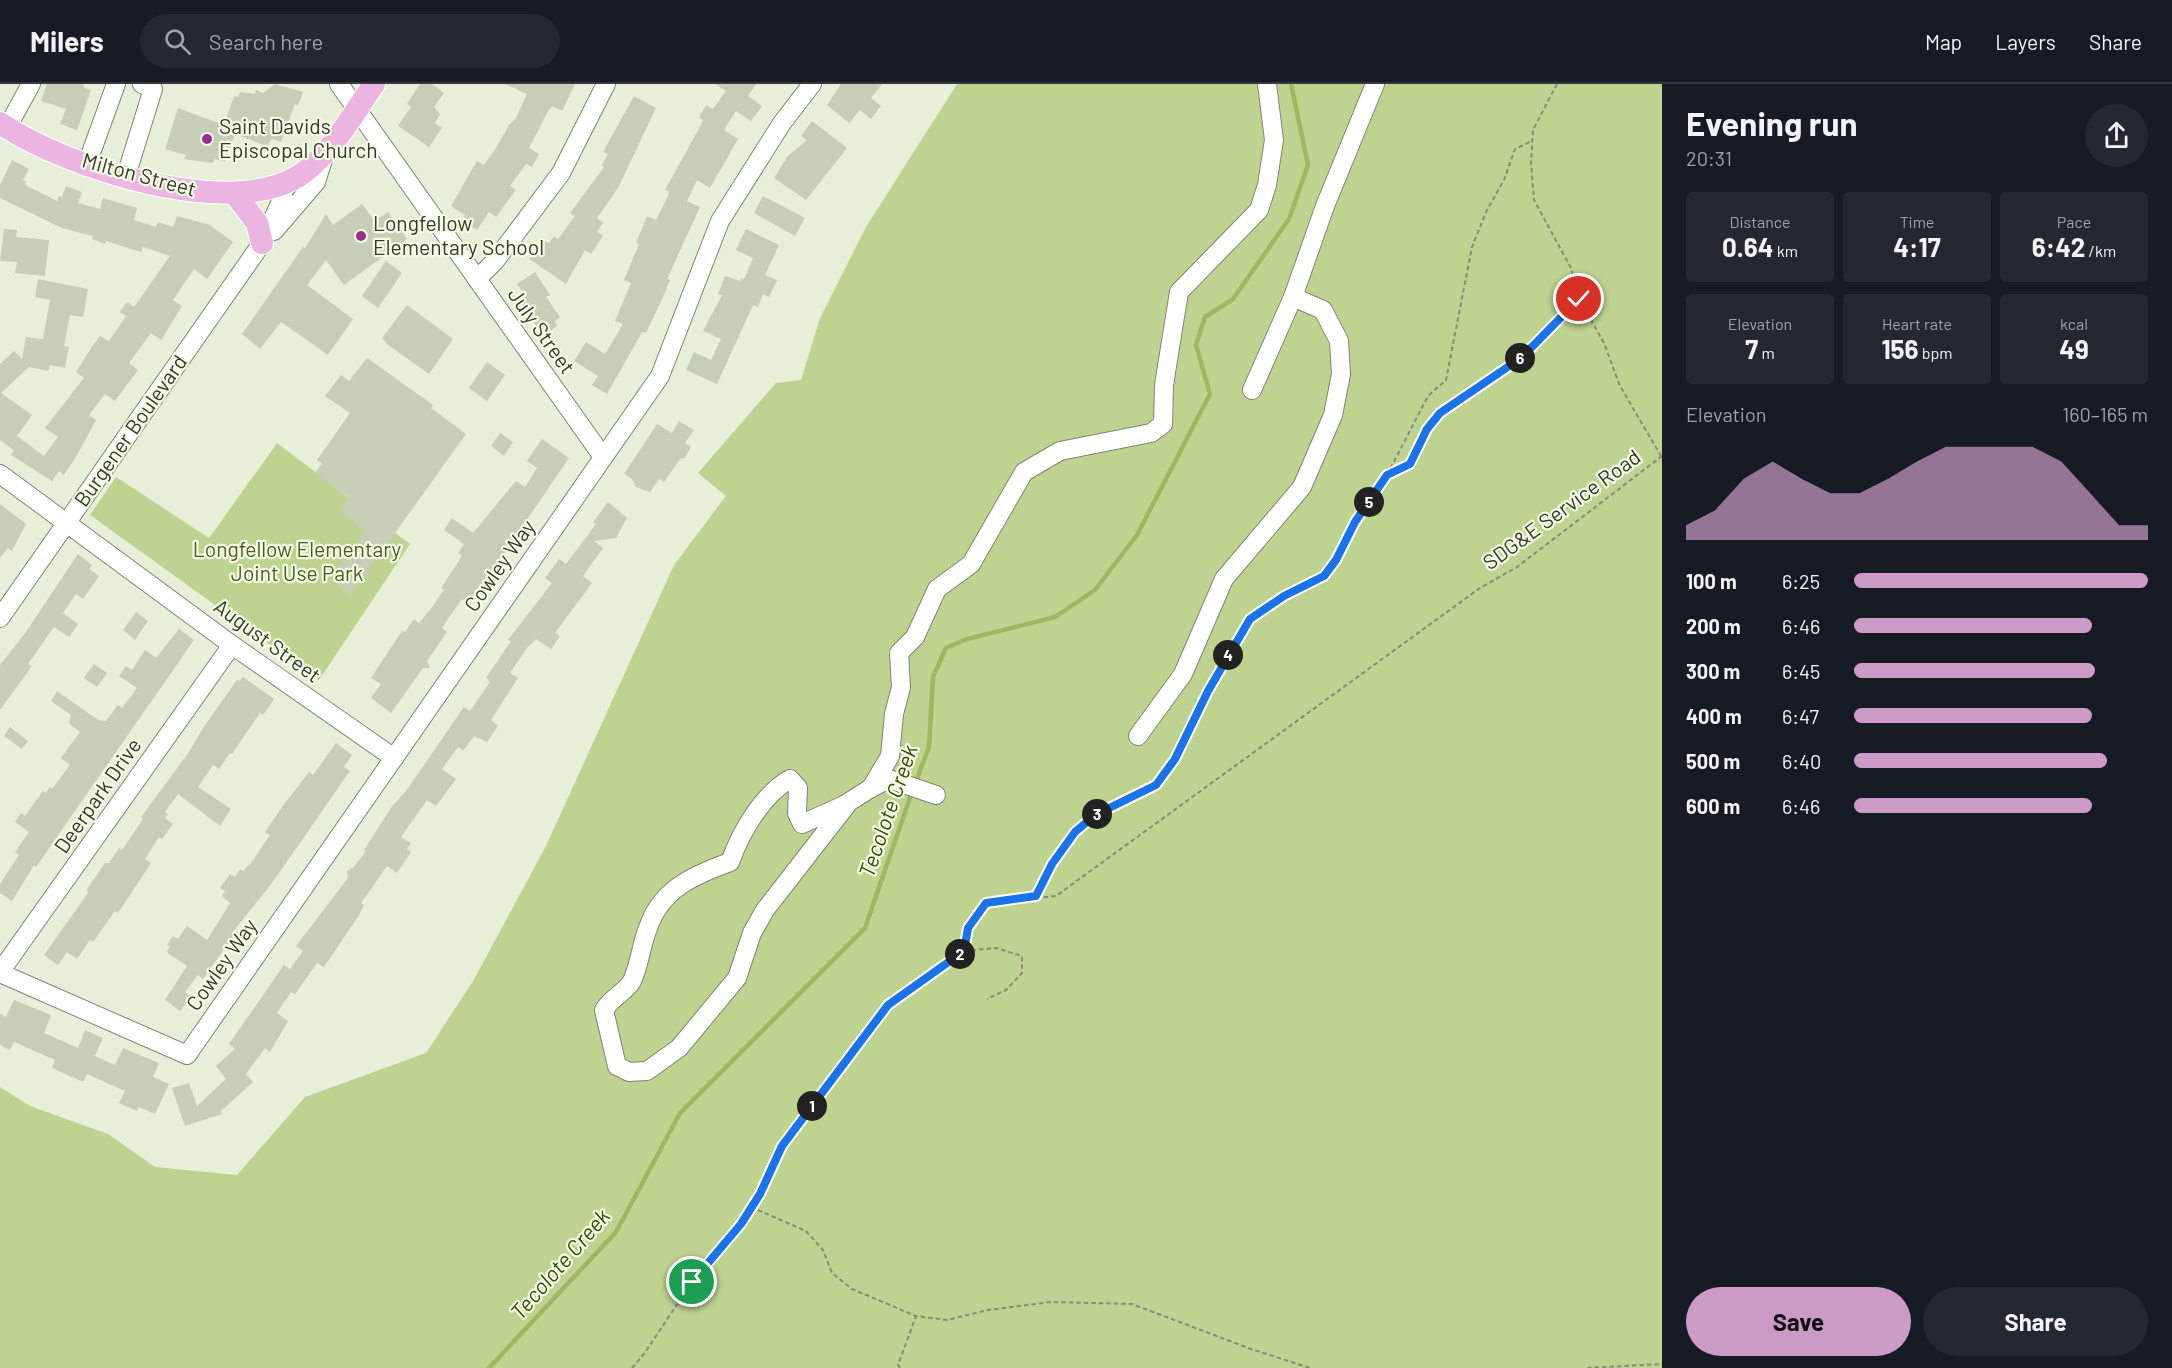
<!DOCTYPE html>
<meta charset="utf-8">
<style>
body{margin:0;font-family:Barlow,sans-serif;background:#242831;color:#f1f3f6;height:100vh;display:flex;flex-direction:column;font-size:22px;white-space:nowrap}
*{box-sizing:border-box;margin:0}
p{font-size:20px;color:#9ea1a6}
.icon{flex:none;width:33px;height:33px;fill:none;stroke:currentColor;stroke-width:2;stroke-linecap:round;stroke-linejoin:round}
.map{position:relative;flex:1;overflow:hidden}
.sheet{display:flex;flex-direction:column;background:#171b24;width:510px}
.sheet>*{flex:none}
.pin{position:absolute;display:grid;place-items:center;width:51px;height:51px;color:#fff;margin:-26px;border:3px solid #fff;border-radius:50%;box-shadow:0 2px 6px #0007}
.km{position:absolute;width:30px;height:30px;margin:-15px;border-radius:50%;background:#222;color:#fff;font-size:16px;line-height:30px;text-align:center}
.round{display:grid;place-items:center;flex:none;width:63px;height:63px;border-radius:32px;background:#242831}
.headline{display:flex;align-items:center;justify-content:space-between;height:102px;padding:0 24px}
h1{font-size:33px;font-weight:700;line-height:45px}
.metrics{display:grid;grid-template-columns:repeat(3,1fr);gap:9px;height:102px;padding:6px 24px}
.metrics div{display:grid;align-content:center;border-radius:6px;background:#242831;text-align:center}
.metrics b{font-size:26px;font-weight:700}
.metrics small{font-size:16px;font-weight:400}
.metrics p{font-size:16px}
.chart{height:168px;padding:12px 24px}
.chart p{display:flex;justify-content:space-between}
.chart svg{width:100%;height:108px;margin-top:6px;fill:#cb9ac6;opacity:.7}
.cta{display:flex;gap:12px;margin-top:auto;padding:12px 24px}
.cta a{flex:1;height:69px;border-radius:36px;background:#cb9ac6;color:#111;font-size:24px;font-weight:700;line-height:69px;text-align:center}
.cta a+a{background:#242831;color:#f1f3f6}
ul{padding:0 24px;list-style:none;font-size:20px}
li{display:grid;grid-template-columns:96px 72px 1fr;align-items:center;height:45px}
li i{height:15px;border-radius:8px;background:#cb9ac6}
header{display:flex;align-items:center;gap:36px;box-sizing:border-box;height:84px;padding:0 30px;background:#171b24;border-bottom:2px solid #363941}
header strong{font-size:28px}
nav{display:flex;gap:33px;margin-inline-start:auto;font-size:21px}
.search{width:420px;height:54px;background:#242831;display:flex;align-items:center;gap:15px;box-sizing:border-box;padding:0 21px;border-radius:33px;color:#9ea1a6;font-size:22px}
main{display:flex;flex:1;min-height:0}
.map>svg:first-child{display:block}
.green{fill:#bed390}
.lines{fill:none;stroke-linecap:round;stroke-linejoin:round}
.stream{stroke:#9eb861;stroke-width:4.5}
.building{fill:#c6ceb7}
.minor-casing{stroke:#7f8671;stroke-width:20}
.major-casing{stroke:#fff;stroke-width:24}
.path{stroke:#878c7d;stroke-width:2;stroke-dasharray:4.5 3;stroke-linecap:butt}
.minor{stroke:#fff;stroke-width:18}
.major{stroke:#ecb5e1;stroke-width:22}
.route-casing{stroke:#fff;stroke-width:12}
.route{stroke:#1a73e8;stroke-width:8}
.poi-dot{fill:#9c2d8b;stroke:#f4fce5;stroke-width:2}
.labels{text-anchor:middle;stroke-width:4.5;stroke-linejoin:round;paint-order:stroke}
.poi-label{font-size:21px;fill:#34372e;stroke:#f4fce5;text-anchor:start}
.street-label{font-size:21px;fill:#34372e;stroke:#f4fce5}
.park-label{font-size:21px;fill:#4c5c1f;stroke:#f4fce5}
.water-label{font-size:22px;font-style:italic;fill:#394906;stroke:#f4fce5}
</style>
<header>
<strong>Milers</strong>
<div class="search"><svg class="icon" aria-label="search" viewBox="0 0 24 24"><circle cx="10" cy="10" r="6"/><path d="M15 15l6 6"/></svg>Search here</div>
<nav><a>Map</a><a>Layers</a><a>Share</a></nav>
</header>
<main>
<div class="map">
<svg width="1662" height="1284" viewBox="0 0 1662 1284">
<rect width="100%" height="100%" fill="#e7efd8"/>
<!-- green -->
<g class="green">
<polygon points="957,0 1662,0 1662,1284 0,1284 0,1003 30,1022 108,1050 155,1083 237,1091 305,1013 426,969 472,899 546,762 674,481 726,412 698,389 776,299 801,296 820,234 866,143"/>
<polygon points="277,359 410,460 319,596 90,431 116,393 209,454"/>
</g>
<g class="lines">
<!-- stream -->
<g class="stream">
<polyline points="915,700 929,663 933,593 946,564 967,555 1055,533 1095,506 1137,451 1210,310 1196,261 1205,233 1233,215 1289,135 1308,81 1291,0"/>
<polyline points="489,1284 616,1148 680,1029 865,844 912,708"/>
</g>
</g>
<!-- building -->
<g class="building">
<polygon points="47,0 84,0 83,3 91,6 77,46 60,40 66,25 41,17"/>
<polygon points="275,0 303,8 298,22 295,20 281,58 272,55 267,62 235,50 225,78 215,75 213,79 184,75 186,71 165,65 178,24 224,41 234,12 238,13 240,8 255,10 256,6 263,9"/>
<polygon points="420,0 432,0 444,9 434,23 440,30 435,39 442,44 429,63 398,42 411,23 407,20"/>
<polygon points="505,0 575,0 562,27 552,22 548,27 529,64 539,70 532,83 526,80 510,102 516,106 496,133 489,128 477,146 462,136 465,131 451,122 477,77 484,81 496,64 509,41 516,34 527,10"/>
<polygon points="715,0 756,0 748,12 762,22 751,37 736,27 724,46 738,55 710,104 697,96 687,117 700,123 667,195 670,196 663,213 646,249 642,248 607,310 592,301 598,292 574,277 586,258 605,270 623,240 615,237 631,199 624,196 639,160 636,159 647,132 656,136 668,112 669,107 665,106 697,48 703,36 699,33 706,21 713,25 726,7"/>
<polygon points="841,0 882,0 871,14 881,22 871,35 860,26 849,39 827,21"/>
<polygon points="634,12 656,24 618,104 597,134 603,139 597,148 603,152 591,170 585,166 566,200 529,175 545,157 549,159 554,152 558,155 575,132 570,129 604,83 602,81 608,70 603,68"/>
<polygon points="812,37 847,64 806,116 774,94 788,72 807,56 801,52"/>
<polygon points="12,76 29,85 23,96 26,98 25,101 57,117 59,112 62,113 66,102 82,108 78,119 100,125 103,114 137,124 134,136 156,143 158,138 173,143 177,132 210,141 233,158 207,195 194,185 173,216 182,222 171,240 161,256 151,249 129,279 138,286 115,317 105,310 89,331 96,336 76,373 64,391 59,387 52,397 11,371 14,366 0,356 0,280 14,267 22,275 26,253 43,255 50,216 35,213 38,195 88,205 83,233 70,231 64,262 69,263 65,284 50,281 48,287 29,283 1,309 32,331 17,352 44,372 58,353 45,344 84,294 76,288 93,261 100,252 109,257 126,232 120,228 127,218 134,223 170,172 143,163 141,168 106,157 105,160 92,155 93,152 62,144 0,114 0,101"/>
<polygon points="763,112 805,134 795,152 754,129"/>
<polygon points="362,120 375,137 388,128 407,155 344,201 326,176 307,201 353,235 328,271 281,238 260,265 242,250 303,163 305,164 326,130 333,141"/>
<polygon points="4,145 17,146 16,153 49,156 45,192 15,189 17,178 0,177"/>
<polygon points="746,145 779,161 765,191 777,196 769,213 763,210 758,223 753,221 717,300 686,286 694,268 711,276 721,255 703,247 722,211 718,210 725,192 740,197 741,194 744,195 753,174 736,166"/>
<polygon points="386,177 402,189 378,224 362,212"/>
<polygon points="535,188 550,211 546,213 560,233 555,237 557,242 543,252 516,213 523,208 517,200"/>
<polygon points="407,221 453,255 429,290 387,260 382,254"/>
<polygon points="367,274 433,321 431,324 466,350 350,512 330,494 364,446 339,427 349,413 315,389 322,379 317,376 350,329 325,312 341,291 349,297"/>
<polygon points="487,278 505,291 487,317 469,304"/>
<polygon points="679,337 694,346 685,359 691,363 684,375 681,374 664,398 659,395 650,408 636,403 632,395 624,390 657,340 672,349"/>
<polygon points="500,349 513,358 504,372 491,362"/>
<polygon points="542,355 569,374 490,490 467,519 462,515 448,535 442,544 447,548 427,577 430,584 423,584 391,629 371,614 381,600 371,594 402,547 405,548 414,535 419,539 430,526 444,506 441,504 462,472 458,469 464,460 444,446 452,434 473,449 516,397 525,403 537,384 527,377"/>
<polygon points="608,418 627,434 616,454 594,457 603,464 583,492 592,499 555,549 560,552 551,565 536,555 527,564 510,589 518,594 491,636 498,642 487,658 474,652 463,667 458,663 442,685 456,695 436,722 427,716 401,753 411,759 407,765 411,768 397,789 387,782 361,819 364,821 359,831 324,883 317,879 295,910 291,908 277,929 288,937 270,968 265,964 246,990 253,998 221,1027 222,1030 185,1042 172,1004 189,999 197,1022 226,995 216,982 235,965 229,960 284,881 290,885 303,867 296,862 348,794 347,787 354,783 366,767 364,766 393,721 406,707 464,623 470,627 490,598 486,594 511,557 508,556 552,499 545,494 559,475 566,480 596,440 593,438"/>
<polygon points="0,420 26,440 12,467 8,464 0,474"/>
<polygon points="78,470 92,481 89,485 99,492 83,515 76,510 63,529 78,540 69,553 54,543 28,580 32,582 0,626 0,581 26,548"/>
<polygon points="136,528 148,537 135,556 123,546"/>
<polygon points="179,545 194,556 36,783 34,781 12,817 0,809 0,800 19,771 15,768 29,748 15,738 21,729 25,732 43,707 46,709 50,703 52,705 70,681 61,674 80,648 69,640 71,631 51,617 57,607 98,636 106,637 118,621 122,624 137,604 119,592 126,582 132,586 145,566 156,574"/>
<polygon points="94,580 107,589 97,603 84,594"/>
<polygon points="243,593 274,615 263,631 260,629 232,670 230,669 219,685 213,681 198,703 231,725 220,742 178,710 165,728 168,730 165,734 173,740 162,755 159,753 145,775 151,779 118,829 115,827 93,858 90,856 77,875 67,868 58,881 44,871 88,809 87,805 105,779 109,779 119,764 122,766 143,735 141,733 189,668 203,644 237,596 240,597"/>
<polygon points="10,643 28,657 22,665 4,652"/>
<polygon points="336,659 352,671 344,683 350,687 272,799 232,849 234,851 203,895 198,891 185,908 191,913 180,927 165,916 187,882 169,870 167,867 170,863 167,861 173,852 178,855 187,842 207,856 230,819 222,812 225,807 220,804 230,790 235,793 240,785 243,787 251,779 270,751 265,748 282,723 309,688 313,691"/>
<polygon points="14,916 51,931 44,949 78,964 85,946 103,954 95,972 115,981 123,964 159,979 153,993 169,1000 155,1030 139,1023 137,1027 119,1019 125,1007 87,990 83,998 52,984 55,976 14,958 10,966 0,961 0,930 6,933"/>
</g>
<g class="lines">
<defs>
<g id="minor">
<polyline points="339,0 603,373"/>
<polyline points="7,44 31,0"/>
<polyline points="87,80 116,0"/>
<polyline points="126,92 153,5 142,0"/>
<polyline points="274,147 316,98 325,69"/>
<polyline points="477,195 495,177 561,89 606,0"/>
<polyline points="1293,213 1325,122 1375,0"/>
<polyline points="0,390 232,561 394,674"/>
<polyline points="0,534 262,159 283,113 284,100"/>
<polyline points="1138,652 1183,590 1224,495 1302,403 1333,331 1341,290 1339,257 1323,226 1293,213 1252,306"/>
<polyline points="871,704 889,695 936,711"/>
<path d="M849 718 765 826 752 849 737 894 679 964 647 987 629 988 617 982 604 926C611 914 627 907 632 897 640 880 641 861 648 844 661 805 694 791 730 778 741 748 762 711 790 695L798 704 797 729 802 740 844 721 871 704 890 672 894 630 901 603 899 569 915 553 937 505 971 480 1024 388 1060 367 1151 349 1163 340 1164 301 1179 208 1259 126 1267 101 1274 56 1267 0"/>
<polyline points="0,888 232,561"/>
<polyline points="0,889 187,971 660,292 720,137 782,39 812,0"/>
</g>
<g id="major">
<path d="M0 39C64 83 234 139 303 89 333 67 353 30 374 0"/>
<polyline points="235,110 257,139 262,159"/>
</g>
</defs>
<!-- minor casing -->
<use href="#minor" class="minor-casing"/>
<!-- major casing -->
<use href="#major" class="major-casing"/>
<!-- path -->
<g class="path">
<polyline points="1557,0 1533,46 1531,79 1534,116 1571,184 1579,215 1604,259 1620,302 1661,372"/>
<polyline points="1387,391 1428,312 1446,296 1472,163 1486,128 1504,96 1515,65 1532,57"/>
<polyline points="1036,812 1052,780 1075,748 1095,731 1156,701 1175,675 1208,607 1250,535 1284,512 1324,492 1336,476 1355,438 1387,391 1410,380 1427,345 1440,329 1521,274 1579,215"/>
<polyline points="964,867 967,844 986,819 1056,812 1480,504 1517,483 1662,372"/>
<polyline points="964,867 996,864 1022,872 1022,889 1006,906 987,915"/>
<polyline points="751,1123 806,1147 823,1166 832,1189 852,1205 916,1232 947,1236 988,1226 1051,1218 1132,1220 1251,1265 1310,1284"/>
<polyline points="632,1284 644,1270 692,1198 741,1140 760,1110 782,1062 888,921 964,867"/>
<polyline points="900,1284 898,1281 916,1232"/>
<polyline points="1587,1284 1662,1280"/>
</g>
<!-- minor -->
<use href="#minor" class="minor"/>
<!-- major -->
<use href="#major" class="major"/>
</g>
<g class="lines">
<defs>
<polyline id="route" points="692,1198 741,1140 760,1110 782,1062 888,921 964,867 968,844 986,819 1036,812 1052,780 1075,748 1095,731 1156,701 1175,675 1208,607 1250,535 1284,512 1324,492 1336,476 1355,438 1387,391 1410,380 1427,345 1440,329 1521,274 1579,215"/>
</defs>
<!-- route casing -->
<use href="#route" class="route-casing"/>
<!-- route -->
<use href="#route" class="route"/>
</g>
<!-- markers -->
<g class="poi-dot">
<circle cx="207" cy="55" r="6"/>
<circle cx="361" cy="152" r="6"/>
</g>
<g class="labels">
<!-- poi labels -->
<g class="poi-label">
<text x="219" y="50">Saint Davids<tspan x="219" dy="24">Episcopal Church</tspan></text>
<text x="373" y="147">Longfellow<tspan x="373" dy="24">Elementary School</tspan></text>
</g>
<!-- street labels -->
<g class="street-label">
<text transform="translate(139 91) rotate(15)" y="7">Milton Street</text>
<text transform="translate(541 247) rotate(55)" y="7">July Street</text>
<text transform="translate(131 347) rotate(-55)" y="7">Burgener Boulevard</text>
<text transform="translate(1562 426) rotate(-36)" y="7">SDG&amp;E Service Road</text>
<text transform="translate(500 482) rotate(-55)" y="7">Cowley Way</text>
<text transform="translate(267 557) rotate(36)" y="7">August Street</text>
<text transform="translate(98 712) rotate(-55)" y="7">Deerpark Drive</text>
<text transform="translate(222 881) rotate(-55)" y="7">Cowley Way</text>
</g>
<!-- park labels -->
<g class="park-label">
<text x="297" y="473">Longfellow Elementary<tspan x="297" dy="24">Joint Use Park</tspan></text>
</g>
<!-- water labels -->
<g class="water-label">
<text transform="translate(888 727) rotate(-71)" y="8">Tecolote Creek</text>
<text transform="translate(560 1180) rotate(-49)" y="8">Tecolote Creek</text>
</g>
</g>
</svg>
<div class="pin" style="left:692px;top:1198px;background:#1e9e55"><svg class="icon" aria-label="arrive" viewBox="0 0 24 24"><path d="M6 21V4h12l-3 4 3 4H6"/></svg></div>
<div class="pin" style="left:1579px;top:215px;background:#d93025"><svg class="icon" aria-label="check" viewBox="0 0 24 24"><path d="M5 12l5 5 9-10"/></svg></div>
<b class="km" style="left:812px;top:1022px">1</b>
<b class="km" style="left:960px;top:870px">2</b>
<b class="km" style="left:1097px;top:730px">3</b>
<b class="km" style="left:1228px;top:571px">4</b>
<b class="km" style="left:1369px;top:418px">5</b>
<b class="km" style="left:1520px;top:274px">6</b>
</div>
<section class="sheet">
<div class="headline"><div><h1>Evening run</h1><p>20:31</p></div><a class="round"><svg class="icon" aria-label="share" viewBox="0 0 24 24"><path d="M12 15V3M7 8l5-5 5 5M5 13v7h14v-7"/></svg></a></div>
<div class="metrics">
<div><p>Distance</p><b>0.64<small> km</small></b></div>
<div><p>Time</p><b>4:17</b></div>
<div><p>Pace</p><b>6:42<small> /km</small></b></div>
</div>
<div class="metrics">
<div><p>Elevation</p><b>7<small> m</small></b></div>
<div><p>Heart rate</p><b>156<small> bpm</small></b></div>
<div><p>kcal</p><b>49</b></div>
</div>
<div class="chart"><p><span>Elevation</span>160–165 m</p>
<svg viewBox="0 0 160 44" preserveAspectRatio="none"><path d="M0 44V38L10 32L20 19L30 12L40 19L50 25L60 25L70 19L80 12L90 6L100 6L110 6L120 6L130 12L140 25L150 38L160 38V44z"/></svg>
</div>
<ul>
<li><b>100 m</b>6:25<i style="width:100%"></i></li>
<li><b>200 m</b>6:46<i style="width:81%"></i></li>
<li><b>300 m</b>6:45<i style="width:82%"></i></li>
<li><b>400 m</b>6:47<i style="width:81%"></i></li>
<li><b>500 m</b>6:40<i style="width:86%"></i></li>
<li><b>600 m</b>6:46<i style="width:81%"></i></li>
</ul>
<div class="cta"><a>Save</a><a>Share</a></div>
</section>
</main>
